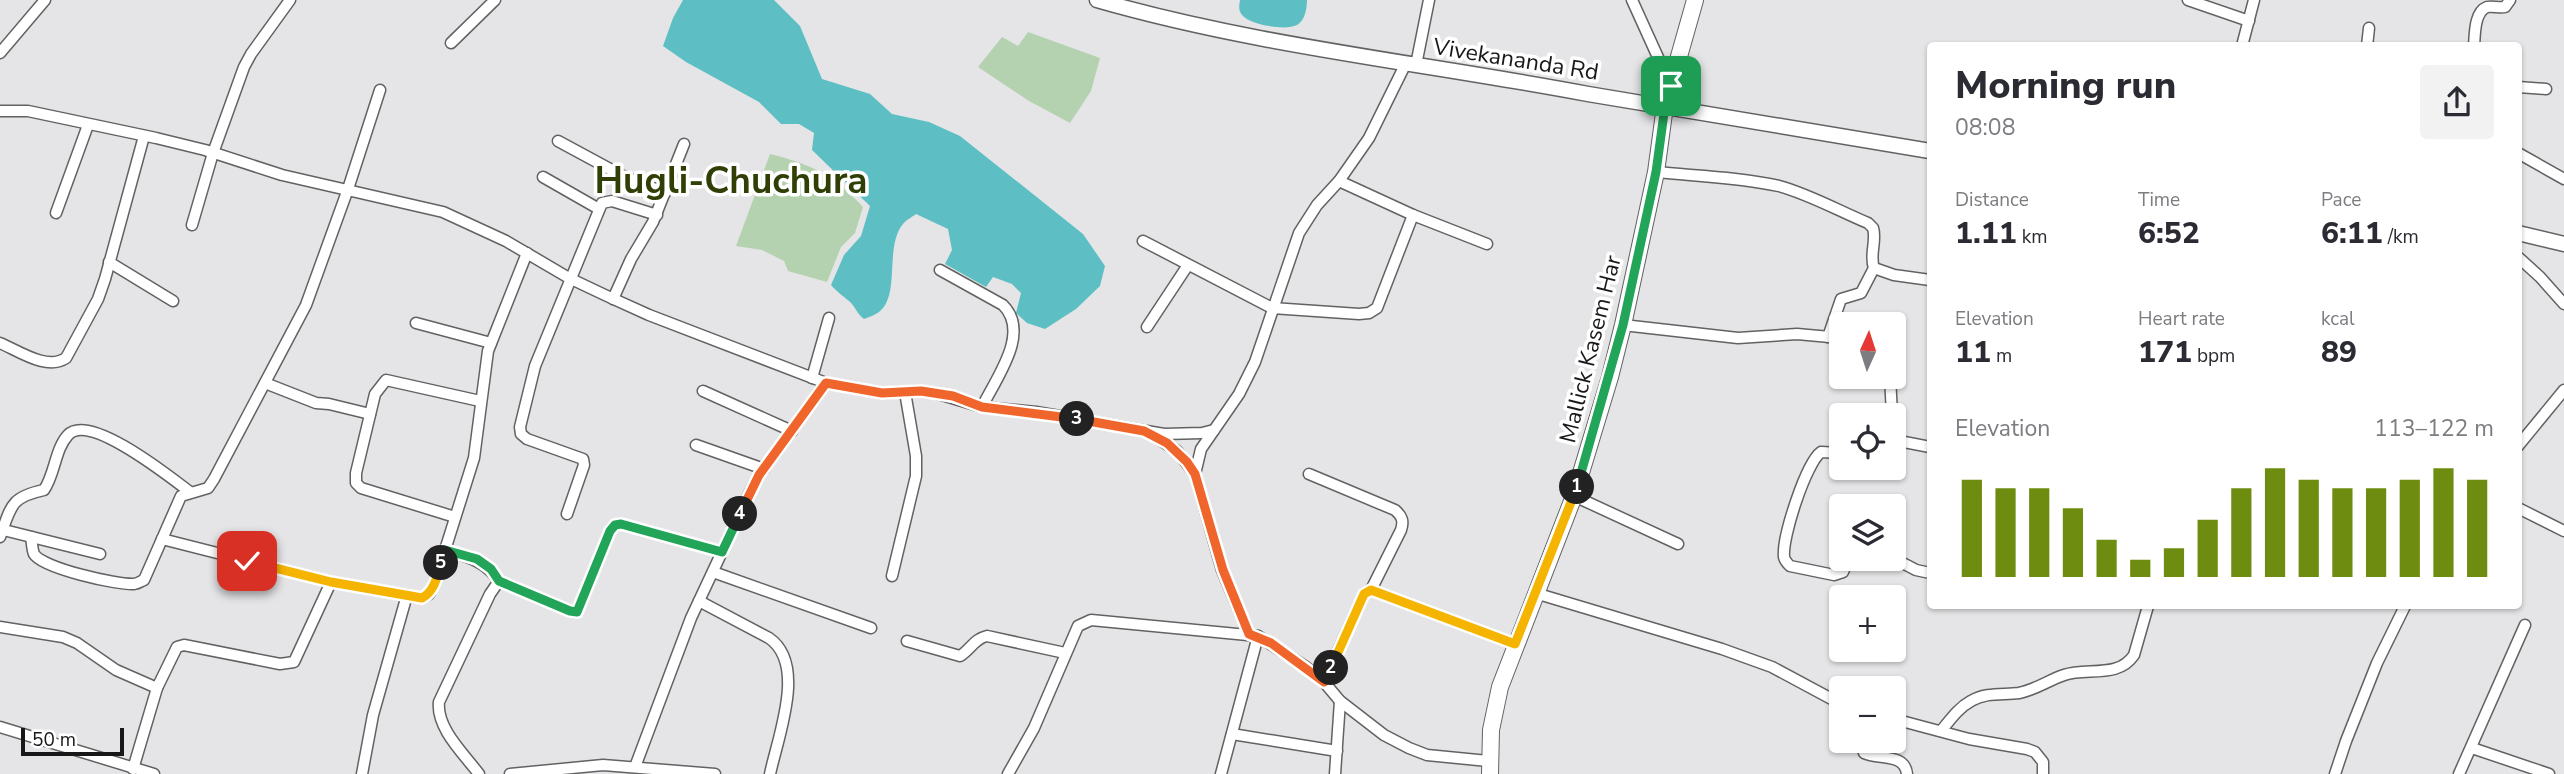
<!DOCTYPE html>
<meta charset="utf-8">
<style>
body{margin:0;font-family:"Nunito Sans",sans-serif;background:#f2f2f3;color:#2b2b33;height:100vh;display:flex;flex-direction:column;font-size:26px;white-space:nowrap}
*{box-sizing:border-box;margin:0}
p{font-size:23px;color:#7c7c81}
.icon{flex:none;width:38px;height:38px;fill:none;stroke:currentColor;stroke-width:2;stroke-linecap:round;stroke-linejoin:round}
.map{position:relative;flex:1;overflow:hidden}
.drawer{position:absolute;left:1927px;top:42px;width:595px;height:567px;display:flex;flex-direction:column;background:#fff;border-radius:7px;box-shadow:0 2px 5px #0004}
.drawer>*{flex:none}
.needle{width:46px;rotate:3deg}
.fabs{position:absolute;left:1829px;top:312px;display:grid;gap:14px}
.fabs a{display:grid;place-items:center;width:77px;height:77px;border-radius:7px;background:#fff;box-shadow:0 2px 5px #0004;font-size:35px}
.scale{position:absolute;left:21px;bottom:18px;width:103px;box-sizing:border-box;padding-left:7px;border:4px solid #181819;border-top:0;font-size:19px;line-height:24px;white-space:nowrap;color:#181819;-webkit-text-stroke:5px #fff;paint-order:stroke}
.pin{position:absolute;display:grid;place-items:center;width:60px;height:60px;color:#fff;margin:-30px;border-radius:14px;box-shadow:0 4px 10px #0006}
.km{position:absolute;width:35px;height:35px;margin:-18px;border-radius:50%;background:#222;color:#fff;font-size:19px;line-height:35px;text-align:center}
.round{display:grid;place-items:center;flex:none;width:74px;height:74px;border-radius:7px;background:#f2f2f3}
.headline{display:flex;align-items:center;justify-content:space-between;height:119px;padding:0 28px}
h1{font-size:38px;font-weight:800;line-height:52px}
.stats{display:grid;grid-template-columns:repeat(3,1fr);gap:10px;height:119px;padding:7px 28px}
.stats div{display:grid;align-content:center}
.stats b{font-size:30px;font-weight:800}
.stats small{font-size:19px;font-weight:400}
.stats p{font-size:19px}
.chart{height:196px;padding:14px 28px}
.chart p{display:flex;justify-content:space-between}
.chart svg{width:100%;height:126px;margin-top:7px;stroke:#6e8d10;stroke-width:6}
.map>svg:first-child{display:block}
.green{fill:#b5d2b0}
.water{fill:#5dbfc4}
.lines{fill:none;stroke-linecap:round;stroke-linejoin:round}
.minor-casing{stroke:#626263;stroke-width:13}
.tertiary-casing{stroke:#626263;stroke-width:17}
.secondary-casing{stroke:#626263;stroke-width:18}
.minor{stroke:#fff;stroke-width:10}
.tertiary{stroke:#fff;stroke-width:14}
.secondary{stroke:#fff;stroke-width:16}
.split-1-casing{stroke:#fff;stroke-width:14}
.split-2-casing{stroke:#fff;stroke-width:14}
.split-3-casing{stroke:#fff;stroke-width:14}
.split-4-casing{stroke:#fff;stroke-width:14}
.split-5-casing{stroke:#fff;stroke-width:14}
.split-6-casing{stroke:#fff;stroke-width:14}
.split-1{stroke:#22a559;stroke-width:9}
.split-2{stroke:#f5b400;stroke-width:9}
.split-3{stroke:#f0652b;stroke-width:9}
.split-4{stroke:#f0652b;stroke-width:9}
.split-5{stroke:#22a559;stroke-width:9}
.split-6{stroke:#f5b400;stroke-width:9}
.labels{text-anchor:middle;stroke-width:7;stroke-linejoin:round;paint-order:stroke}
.street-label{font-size:23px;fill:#181819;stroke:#fff}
.town-label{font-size:37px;font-weight:bold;fill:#303f06;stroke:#fff}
</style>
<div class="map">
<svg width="2564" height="774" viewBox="0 0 2564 774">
<rect width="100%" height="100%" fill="#e5e5e7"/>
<!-- green -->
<g class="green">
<polygon points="1028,32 1100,58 1091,91 1070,123 1029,101 978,67 1002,37 1018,46"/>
<path d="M770 154C813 165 832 174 863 207L855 233 841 247 827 282 788 271 784 261 762 250 736 246Z"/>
</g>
<!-- water -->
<g class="water">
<path d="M683 0H774L800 26 822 79 870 94 892 114 929 122 960 136 1083 234 1105 266 1100 286 1076 309 1045 329 1027 323 1016 313 1021 293 1012 284 993 277 986 287 945 264 952 250 948 229 916 214C912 217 906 220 903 224 884 247 901 295 879 312 875 315 869 317 864 319 857 314 855 306 849 301 842 295 837 292 831 285L844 255 861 236 870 206 812 150 814 133 799 124H781L759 102 686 62 663 46 673 18Z"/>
<path d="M1240 0H1307C1307 8 1305 21 1297 25 1286 31 1251 25 1243 16 1238 11 1239 6 1240 0Z"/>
</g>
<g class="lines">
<defs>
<g id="minor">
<polyline points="1632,0 1671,86"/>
<polyline points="2188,0 2249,21"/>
<polyline points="451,43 495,0"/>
<polyline points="2242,46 2254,0"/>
<polyline points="2367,46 2369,28"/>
<path d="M2474 46C2475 35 2474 12 2487 7 2492 6 2500 8 2505 7L2510 0"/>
<polyline points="0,53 45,0"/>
<polyline points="1416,65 1429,0"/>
<polyline points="2518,87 2546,89"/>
<polyline points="0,111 28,111 156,138 205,150 282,175 443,212 506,241 569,278 607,296 649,315 826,383 882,393 921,391 935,393 982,407 1036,412 1164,434 1202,433 1214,430"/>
<polyline points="558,141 621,175 665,193"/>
<polyline points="2518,153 2564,179"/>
<path d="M1656 172C1696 176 1739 177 1779 186 1809 194 1839 211 1868 223L1873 228C1877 241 1869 255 1874 268L1894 275 1930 280"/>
<polyline points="543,177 599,209"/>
<polyline points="1339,181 1413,215 1487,244"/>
<polyline points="56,213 88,125"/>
<polyline points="192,225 213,153 244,67 251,54 290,0"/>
<polyline points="1143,241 1272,308 1359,314 1369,313 1377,308 1413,215"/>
<polyline points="2518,257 2540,277 2564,304"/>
<polyline points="109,262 173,301"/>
<path d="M940 270 1003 305C1031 333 996 378 982 407"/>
<polyline points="613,299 631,259 653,222 684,144"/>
<polyline points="416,323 491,343"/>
<polyline points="1623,325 1738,338 1797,334 1841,338"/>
<polyline points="1147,327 1188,265"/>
<polyline points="1828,337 1841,299 1861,293 1874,268"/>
<path d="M0 343C19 351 47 371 66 358L98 299 105 279 144 136"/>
<polyline points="1890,376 1892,415"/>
<polyline points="812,378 829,318"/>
<polyline points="265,383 316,403 329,404 370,414"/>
<polyline points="703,391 792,431"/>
<polyline points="1894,434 1899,441 1930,447"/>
<polyline points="1153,435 1177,451 1195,474 1222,570 1249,634"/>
<polyline points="696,445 764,469"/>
<polyline points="2518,446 2564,390"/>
<path d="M1841 453 1821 452C1806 463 1782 537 1784 557 1785 561 1787 563 1790 566L1834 575 1843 572 1849 558"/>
<polyline points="1195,474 1201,449 1239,394 1255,362 1299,233 1317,205 1339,181 1369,138 1406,63"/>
<path d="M1309 474 1395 510C1402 516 1404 521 1401 530L1371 590"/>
<polyline points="1574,496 1678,544"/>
<polyline points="2518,508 2564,531"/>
<polyline points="567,514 584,465 583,459 527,439 521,434 520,427 535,366 602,203 612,201 657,215"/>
<polyline points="455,517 361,488 356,483 356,473 375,394 386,380 480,401"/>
<polyline points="0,529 100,554"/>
<path d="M0 537C11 507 10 497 44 490 55 474 55 449 68 435 89 412 170 477 190 492"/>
<path d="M31 537C32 542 32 549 34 554 42 568 117 585 134 584 139 583 139 582 144 580L181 496 208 488 214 479 306 305 348 189 380 90"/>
<polyline points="162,539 331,582 422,598 429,594 434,585 474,458 488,351 527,253"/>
<path d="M445 550C468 557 485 561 499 581"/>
<polyline points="1893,558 1916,570 1930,573"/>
<polyline points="713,572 871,628"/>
<polyline points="892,576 916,476 916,456 905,392"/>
<polyline points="1535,593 1722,649 1772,667 1841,704"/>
<path d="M699 601 769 638C807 664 778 736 770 774"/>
<polyline points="0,627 63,637 77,643 116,670 157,688"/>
<path d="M907 641 960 656C971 649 974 639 987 636L1065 653"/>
<polyline points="1324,682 1364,594 1371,590 1515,644"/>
<polyline points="1894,719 1969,739 2027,749 2035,752 2043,762 2043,774"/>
<polyline points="0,727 154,774"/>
<path d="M1941 731C1950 720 1958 708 1971 701 1986 692 2003 695 2019 693 2035 690 2049 680 2064 675 2087 667 2118 679 2134 655L2148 606"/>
<polyline points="1232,734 1337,751"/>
<path d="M1861 740 1864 753C1879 760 1905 753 1907 774"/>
<polyline points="2472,748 2549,774"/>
<polyline points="635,767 691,618 750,492 759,475 826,383"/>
<polyline points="133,769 157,688 177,647 184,645 280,664 294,662 331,582"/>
<polyline points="362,774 373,715 407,595"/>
<path d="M479 774C464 754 436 728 439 702L490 594 499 581 570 611 577 612 610 531 615 525 621 524 722 552"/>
<polyline points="510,774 603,765 715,774"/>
<polyline points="1008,774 1034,728 1078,626 1091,620 1258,636 1306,667 1324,682 1340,701 1384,735 1409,748 1427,755 1488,761"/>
<polyline points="1221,774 1258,636"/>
<polyline points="1335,774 1340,701"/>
<polyline points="2335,774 2346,741 2377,663 2405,606"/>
<polyline points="2459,774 2525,625"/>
</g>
<g id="tertiary">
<path d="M1097 0C1257 46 1424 63 1588 94L1930 151"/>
<polyline points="2518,233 2564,244"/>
</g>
<polyline id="secondary" points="1490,774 1491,730 1500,687 1574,496 1610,377 1623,325 1656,172 1665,106 1695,0"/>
</defs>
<!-- minor casing -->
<use href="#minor" class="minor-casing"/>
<!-- tertiary casing -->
<use href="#tertiary" class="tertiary-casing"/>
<!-- secondary casing -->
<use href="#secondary" class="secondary-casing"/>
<!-- minor -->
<use href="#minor" class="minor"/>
<!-- tertiary -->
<use href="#tertiary" class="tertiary"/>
<!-- secondary -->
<use href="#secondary" class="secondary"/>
</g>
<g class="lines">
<defs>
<polyline id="split-1" points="1577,487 1623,325 1656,172 1665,106 1671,86"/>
<polyline id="split-2" points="1331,668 1364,594 1371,590 1515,644 1577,487"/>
<polyline id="split-3" points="1077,419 1144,431 1167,443 1187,462 1195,474 1223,570 1249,634 1271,643 1324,682 1331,668"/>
<polyline id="split-4" points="740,514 759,475 826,383 882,393 921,391 953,396 982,407 1077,419"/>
<polyline id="split-5" points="441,563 445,550 477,559 491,569 499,581 570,611 577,612 610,531 615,525 621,524 722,552 740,514"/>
<path id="split-6" d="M247 561 331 582 422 598C435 591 437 576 441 563"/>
</defs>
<!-- split-1 casing -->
<use href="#split-1" class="split-1-casing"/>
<!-- split-2 casing -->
<use href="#split-2" class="split-2-casing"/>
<!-- split-3 casing -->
<use href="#split-3" class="split-3-casing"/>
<!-- split-4 casing -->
<use href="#split-4" class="split-4-casing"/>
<!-- split-5 casing -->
<use href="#split-5" class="split-5-casing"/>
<!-- split-6 casing -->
<use href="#split-6" class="split-6-casing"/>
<!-- split-1 -->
<use href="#split-1" class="split-1"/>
<!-- split-2 -->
<use href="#split-2" class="split-2"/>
<!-- split-3 -->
<use href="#split-3" class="split-3"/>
<!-- split-4 -->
<use href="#split-4" class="split-4"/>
<!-- split-5 -->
<use href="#split-5" class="split-5"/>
<!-- split-6 -->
<use href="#split-6" class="split-6"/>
</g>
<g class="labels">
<!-- street labels -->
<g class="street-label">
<text transform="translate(1516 59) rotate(9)" y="8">Vivekananda Rd</text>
<text transform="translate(1590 349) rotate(-76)" y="8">Mallick Kasem Har</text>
</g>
<!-- town labels -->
<g class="town-label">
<text x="731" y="193">Hugli-Chuchura</text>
</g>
</g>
</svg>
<div class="fabs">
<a><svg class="needle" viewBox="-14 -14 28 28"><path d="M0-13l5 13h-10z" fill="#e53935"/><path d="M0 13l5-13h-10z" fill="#7c7c81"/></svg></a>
<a><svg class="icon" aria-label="locate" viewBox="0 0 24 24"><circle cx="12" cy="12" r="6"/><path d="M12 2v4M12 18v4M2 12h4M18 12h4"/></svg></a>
<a><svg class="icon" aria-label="layers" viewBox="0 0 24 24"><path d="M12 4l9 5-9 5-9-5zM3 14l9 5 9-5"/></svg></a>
<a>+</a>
<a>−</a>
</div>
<div class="scale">50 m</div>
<div class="pin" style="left:1671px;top:86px;background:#1e9e55"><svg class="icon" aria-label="arrive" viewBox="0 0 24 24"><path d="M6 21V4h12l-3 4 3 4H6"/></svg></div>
<div class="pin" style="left:247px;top:561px;background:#d93025"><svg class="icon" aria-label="check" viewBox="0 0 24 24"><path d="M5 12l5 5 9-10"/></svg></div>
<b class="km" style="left:1577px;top:487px">1</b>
<b class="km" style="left:1331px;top:668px">2</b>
<b class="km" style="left:1077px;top:419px">3</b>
<b class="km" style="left:740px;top:514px">4</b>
<b class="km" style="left:441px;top:563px">5</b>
<section class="drawer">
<div class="headline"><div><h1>Morning run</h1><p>08:08</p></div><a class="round"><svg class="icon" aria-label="share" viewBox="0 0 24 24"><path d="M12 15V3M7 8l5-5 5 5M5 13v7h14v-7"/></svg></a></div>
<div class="stats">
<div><p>Distance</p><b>1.11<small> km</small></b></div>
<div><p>Time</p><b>6:52</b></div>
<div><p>Pace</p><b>6:11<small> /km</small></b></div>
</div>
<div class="stats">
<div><p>Elevation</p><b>11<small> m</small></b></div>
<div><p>Heart rate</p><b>171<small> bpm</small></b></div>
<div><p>kcal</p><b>89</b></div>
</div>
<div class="chart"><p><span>Elevation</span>113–122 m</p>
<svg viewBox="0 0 160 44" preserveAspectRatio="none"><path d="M5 44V10M15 44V13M25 44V13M35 44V20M45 44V31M55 44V38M65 44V34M75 44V24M85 44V13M95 44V6M105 44V10M115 44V13M125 44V13M135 44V10M145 44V6M155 44V10"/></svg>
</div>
</section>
</div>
